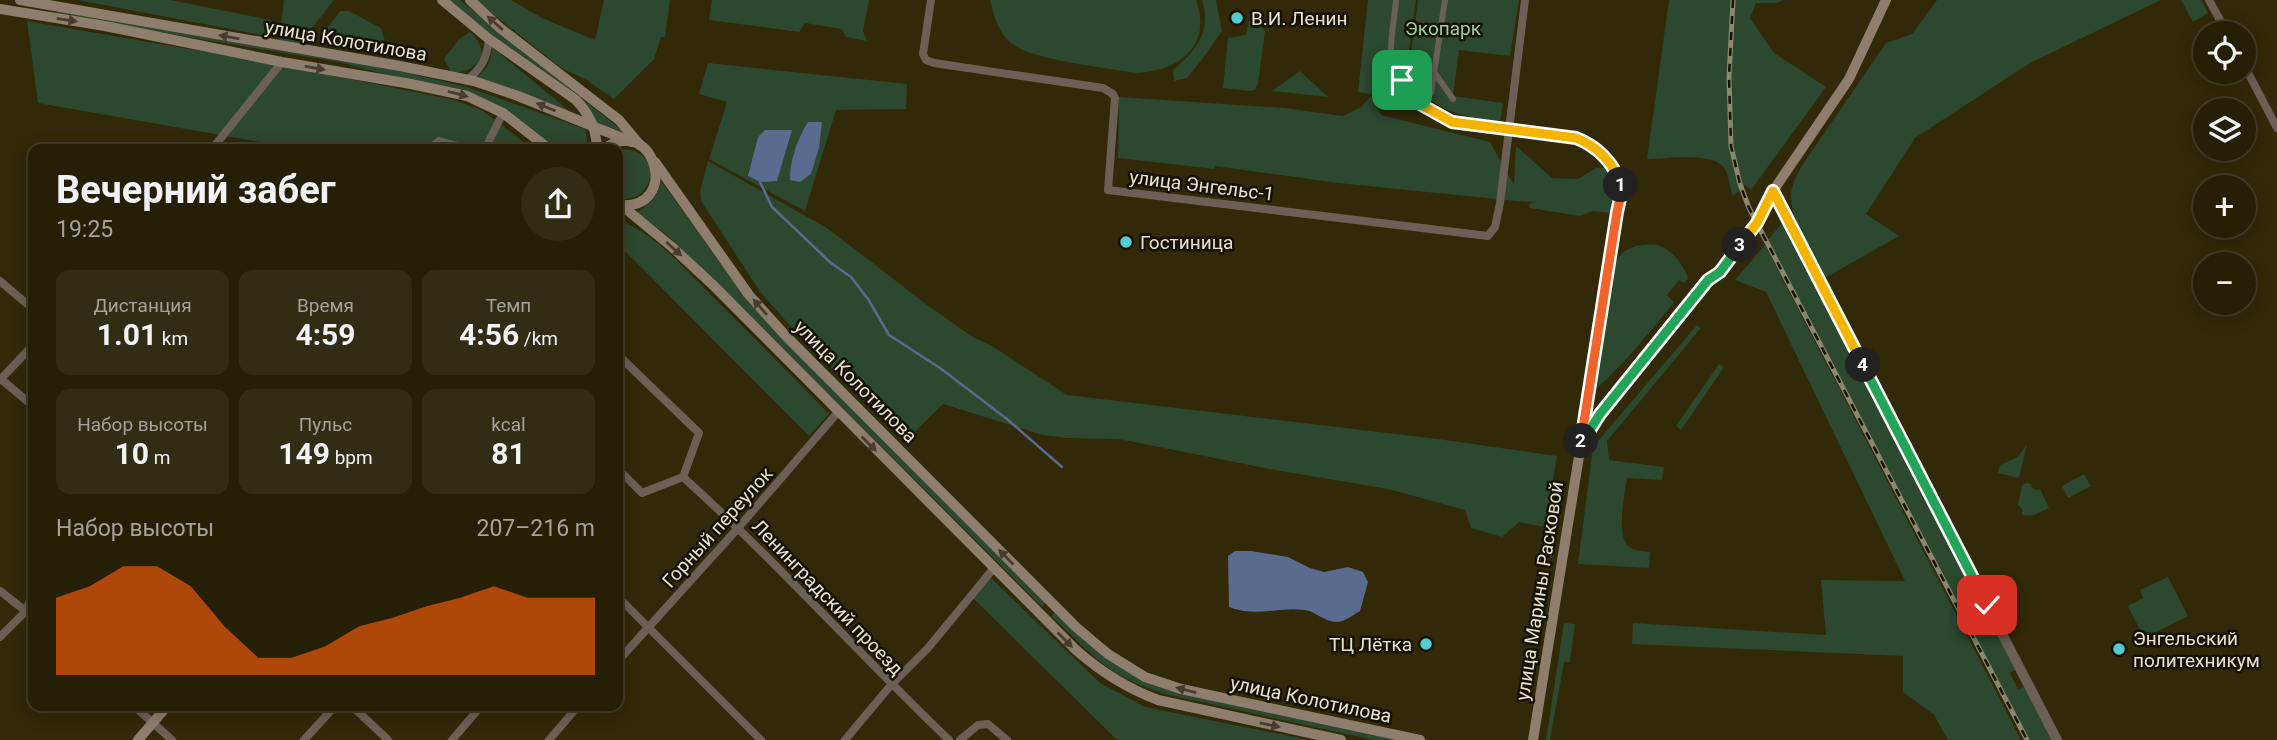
<!DOCTYPE html>
<html lang="ru">
<meta charset="utf-8">
<style>
body{margin:0;font-family:Roboto,sans-serif;background:#312c14;color:#f1f3f6;height:100vh;display:flex;flex-direction:column;font-size:26px;white-space:nowrap}
*{box-sizing:border-box;margin:0}
p{font-size:23px;color:#a3a29b}
.icon{flex:none;width:38px;height:38px;fill:none;stroke:currentColor;stroke-width:2;stroke-linecap:round;stroke-linejoin:round}
.map{position:relative;flex:1;overflow:hidden}
.drawer{position:absolute;left:28px;top:144px;width:595px;height:567px;display:flex;flex-direction:column;background:#251f06;border-radius:14px;box-shadow:0 4px 18px #0003,0 0 0 2px #423d28}
.drawer>*{flex:none}
.fabs{position:absolute;left:2193px;top:21px;display:grid;gap:14px}
.fabs a{display:grid;place-items:center;width:63px;height:63px;border-radius:50%;background:#251f06;box-shadow:0 4px 18px #0003,0 0 0 2px #423d28;font-size:35px}
.pin{position:absolute;display:grid;place-items:center;width:60px;height:60px;color:#fff;margin:-30px;border-radius:14px;box-shadow:0 4px 10px #0006}
.km{position:absolute;width:35px;height:35px;margin:-18px;border-radius:50%;background:#222;color:#fff;font-size:19px;line-height:35px;text-align:center}
.round{display:grid;place-items:center;flex:none;width:74px;height:74px;border-radius:37px;background:#312c14}
.summary{display:flex;align-items:center;justify-content:space-between;height:119px;padding:0 28px}
h1{font-size:38px;font-weight:700;line-height:52px}
.stats{display:grid;grid-template-columns:repeat(3,1fr);gap:10px;height:119px;padding:7px 28px}
.stats div{display:grid;align-content:center;border-radius:14px;background:#312c14;text-align:center}
.stats b{font-size:30px;font-weight:700}
.stats small{font-size:19px;font-weight:400}
.stats p{font-size:19px}
.chart{height:196px;padding:14px 28px}
.chart p{display:flex;justify-content:space-between}
.chart svg{width:100%;height:126px;margin-top:7px;fill:#ea580c;opacity:.7}
.map>svg:first-child{display:block}
.green{fill:#2c482e}
.water{fill:#596b8f}
.lines{fill:none;stroke-linecap:round;stroke-linejoin:round}
.stream{stroke:#596b8f;stroke-width:2.5}
.pedestrian{stroke:#6b6055;stroke-width:6}
.minor{stroke:#6b6055;stroke-width:8}
.tertiary{stroke:#6b6055;stroke-width:10}
.secondary{stroke:#8f7e6d;stroke-width:10}
.rail-casing{stroke:#8c866c;stroke-width:5}
.rail{stroke:#151205;stroke-width:2.5;stroke-dasharray:8;stroke-linecap:butt}
.oneway{fill:#463d2f}
.split-1-casing{stroke:#fff;stroke-width:14}
.split-2-casing{stroke:#fff;stroke-width:14}
.split-3-casing{stroke:#fff;stroke-width:14}
.split-4-casing{stroke:#fff;stroke-width:14}
.split-5-casing{stroke:#fff;stroke-width:14}
.split-1{stroke:#f5b400;stroke-width:9}
.split-2{stroke:#f0652b;stroke-width:9}
.split-3{stroke:#22a559;stroke-width:9}
.split-4{stroke:#f5b400;stroke-width:9}
.split-5{stroke:#22a559;stroke-width:9}
.poi-dot{fill:#51ccd1;stroke:#151205;stroke-width:2.5}
.labels{text-anchor:middle;stroke-width:5;stroke-linejoin:round;paint-order:stroke}
.poi-label{font-size:19px;fill:#e7e2d0;stroke:#151205;text-anchor:start}
.park-label{font-size:19px;fill:#9ad09c;stroke:#151205}
.street-label{font-size:19px;fill:#e7e2d0;stroke:#151205}
</style>
<div class="map">
<svg width="2277" height="740" viewBox="0 0 2277 740">
<rect width="100%" height="100%" fill="#312908"/>
<!-- green -->
<g class="green">
<polygon points="78,0 170,0 271,20 267,36"/>
<polygon points="284,0 334,0 299,44 279,40"/>
<polygon points="447,0 460,0 625,133 594,121"/>
<polygon points="475,0 511,0 542,18 595,40 604,0 670,0 665,37 661,37 654,59 614,99 585,79 563,69"/>
<polygon points="712,0 869,0 863,31 867,41 846,37 842,29 805,23 799,32 709,20"/>
<path d="M990 0H1196C1213 46 1179 71 1137 73 1108 68 1031 60 1011 43 998 32 994 16 990 0Z"/>
<path d="M1202 0H1216L1222 31 1201 61 1187 78 1174 81 1173 70C1196 51 1212 31 1202 0Z"/>
<polygon points="1368,0 1416,0 1403,92 1398,98 1358,92"/>
<path d="M1418 0H1519L1510 56 1459 50 1453 96 1503 103 1500 123C1463 116 1411 108 1411 60 1411 40 1416 20 1418 0Z"/>
<path d="M1669 0H1784L1776 3H1756L1750 18 1774 53 1826 87 1751 190 1746 185 1733 196C1729 187 1729 176 1725 169 1714 151 1666 159 1647 159Z"/>
<path d="M1937 0H2161L2030 63 1915 138 1866 214 1899 236 1825 278C1815 258 1789 216 1791 194 1792 184 1797 175 1801 167L1886 43 1912 34Z"/>
<polygon points="2181,0 2201,0 2208,13 2193,22"/>
<polygon points="57,9 362,62 467,87 585,129 589,149 556,149 504,109 410,81 339,62 56,15"/>
<polygon points="340,11 349,11 381,28 389,54 318,41"/>
<polygon points="27,21 271,63 455,100 483,111 533,149 300,149 38,103"/>
<polygon points="1249,21 1255,21 1265,31 1258,83 1255,90 1250,91 1223,88 1228,38 1246,35"/>
<path d="M470 32C478 39 482 47 482 57 473 68 465 74 451 72L444 59 460 38Z"/>
<path d="M492 47 567 109 570 113 477 77C488 69 491 60 492 47Z"/>
<polygon points="708,63 907,84 906,109 836,110 805,211 709,159 727,102 699,94"/>
<polygon points="1300,71 1328,97 1272,91"/>
<polygon points="1371,96 1381,115 1490,142 1514,185 1516,146 1552,178 1578,179 1596,168 1606,167 1616,189 1611,213 1593,211 1580,216 1530,208 1529,204 1536,201 1527,202 1338,183 1215,166 1219,112 1215,169 1118,158 1119,97 1284,108 1343,116 1361,107"/>
<path d="M624 149C664 151 655 206 618 198V150Z"/>
<polygon points="708,161 827,228 926,304 971,336 992,346 1067,395 1438,439 1557,456 1545,527 1519,522 1502,537 1471,528 1465,510 1388,489 1275,470 1119,439 1067,438 1043,435 943,404 907,439 802,339 761,293 701,201 700,191"/>
<path d="M661 181 748 302 1046 602 1042 607 765 330 667 235 637 213C649 204 659 196 661 181Z"/>
<path d="M618 220C656 233 686 271 714 298 753 337 791 375 829 414L809 436 618 244Z"/>
<polygon points="1783,222 2015,670 2010,673 2018,689 2024,687 2052,740 2027,740 1768,240"/>
<polygon points="1765,245 2021,740 1948,740 1934,715 1903,692 1903,656 1632,644 1633,623 1826,635 1821,580 1905,581 1766,292 1735,280"/>
<path d="M1636 246C1643 245 1654 243 1660 246 1673 250 1684 266 1688 278L1685 283 1679 280 1667 295 1674 302C1650 332 1626 362 1597 388L1593 384C1598 352 1603 285 1618 259 1622 251 1628 249 1636 246Z"/>
<path d="M1697 325 1701 328 1607 441 1609 460 1664 467 1662 480 1627 478C1625 493 1616 534 1628 546 1634 551 1642 551 1650 552L1649 568 1578 564 1593 447Z"/>
<polygon points="1719,364 1724,367 1681,430 1676,426"/>
<polygon points="2027,444 2019,478 1998,473 2000,465 2018,457"/>
<polygon points="2084,474 2091,486 2068,498 2062,486"/>
<path d="M2027 483 2031 484 2032 488 2036 490 2040 489 2049 508C2041 512 2031 518 2022 515V509L2018 505 2022 485Z"/>
<polygon points="990,577 1100,683 1145,707 1310,740 1117,740 972,597"/>
<polygon points="2168,577 2188,616 2144,638 2128,606 2143,598 2140,590"/>
<path d="M1056 611 1129 670 1401 740H1374L1169 695C1150 689 1130 682 1113 671 1090 656 1071 634 1051 616Z"/>
<polygon points="1564,623 1575,624 1570,662 1564,662 1550,740 1546,740"/>
</g>
<!-- water -->
<g class="water">
<path d="M808 122H822L819 148 811 174 800 182 790 180C790 159 797 140 808 122Z"/>
<polygon points="765,130 792,130 777,181 760,182 748,176 758,137"/>
<path d="M1235 551H1251L1288 557 1310 568 1324 572 1348 567 1363 572 1368 582 1360 611C1353 615 1343 623 1335 622 1324 621 1316 612 1305 610 1279 606 1257 618 1229 607L1228 556Z"/>
</g>
<g class="lines">
<!-- stream -->
<polyline class="stream" points="760,182 772,207 831,263 851,277 868,299 889,335 940,368 1007,419 1062,467"/>
<!-- pedestrian -->
<g class="pedestrian">
<path d="M1396 0C1395 16 1391 33 1391 49 1392 57 1397 66 1400 74 1418 123 1464 124 1508 131"/>
<polyline points="1434,72 1453,99"/>
<polyline points="1418,103 1431,93 1445,0"/>
</g>
<!-- minor -->
<g class="minor">
<polyline points="931,0 923,54 926,60 934,63 1103,88 1113,94 1115,98 1108,190 1488,236 1495,227 1500,203 1525,0"/>
<polyline points="2209,0 2227,33"/>
<polyline points="2244,65 2277,128"/>
<path d="M467 80C482 68 487 58 489 39"/>
<polyline points="1508,131 1576,138 1592,144 1608,162 1618,177 1622,190 1617,211 1582,438"/>
<polyline points="212,149 282,62"/>
<polyline points="430,149 439,141 470,149"/>
<polyline points="485,149 503,113"/>
<polyline points="0,281 33,309"/>
<polyline points="618,355 699,433 683,477"/>
<polyline points="1,379 33,406"/>
<polyline points="0,380 33,345"/>
<path d="M618 469 642 493 683 477C776 561 859 654 949 740"/>
<polyline points="0,591 33,617"/>
<polyline points="618,597 761,740"/>
<polyline points="0,637 26,611 33,593"/>
<polyline points="618,661 739,527 838,412"/>
<polyline points="133,705 172,740"/>
<polyline points="351,705 388,740"/>
<polyline points="304,740 336,705"/>
<polyline points="452,740 482,705"/>
<polyline points="549,740 579,705"/>
<polyline points="845,740 891,685 928,648 993,569"/>
<polyline points="960,740 978,725 988,724 1007,740"/>
</g>
<!-- tertiary -->
<polyline class="tertiary" points="1773,191 2057,740"/>
<!-- secondary -->
<g class="secondary">
<polyline points="20,0 400,66 474,81 518,96 632,142"/>
<path d="M442 0 489 39 576 100C590 115 596 128 597 149"/>
<polyline points="470,0 500,28 619,120 640,145"/>
<polyline points="0,9 105,26 282,62 411,84 467,96 503,113 549,149"/>
<path d="M604 149C655 112 682 212 618 205"/>
<polyline points="655,162 749,295 785,335 1076,627 1108,654 1145,677 1181,689 1420,740"/>
<path d="M621 205 672 247 714 286 1076 650C1101 672 1126 688 1158 700L1341 740"/>
<polyline points="138,740 168,705"/>
<polyline points="1533,740 1581,444 1599,414 1708,280 1720,272 1757,223 1773,191 1849,79 1886,0"/>
</g>
<defs>
<polyline id="rail" points="1733,0 1729,77 1731,146 1740,184 1749,208 2027,740"/>
</defs>
<!-- rail casing -->
<use href="#rail" class="rail-casing"/>
<!-- rail -->
<use href="#rail" class="rail"/>
</g>
<!-- one-way arrows -->
<defs><path id="oneway-solid" d="M-6-.8H1V-3.2L6.5 0L1 3.2V.8H-6Z" transform="scale(1.75)"/></defs>
<g class="oneway">
<use href="#oneway-solid" transform="translate(67 20) rotate(9)"/>
<use href="#oneway-solid" transform="translate(495 23) rotate(-138)"/>
<use href="#oneway-solid" transform="translate(229 37) rotate(-170)"/>
<use href="#oneway-solid" transform="translate(315 68) rotate(10)"/>
<use href="#oneway-solid" transform="translate(458 94) rotate(15)"/>
<use href="#oneway-solid" transform="translate(546 107) rotate(-158)"/>
<use href="#oneway-solid" transform="translate(674 249) rotate(42)"/>
<use href="#oneway-solid" transform="translate(760 307) rotate(-131)"/>
<use href="#oneway-solid" transform="translate(869 444) rotate(45)"/>
<use href="#oneway-solid" transform="translate(1006 557) rotate(-135)"/>
<use href="#oneway-solid" transform="translate(1065 640) rotate(45)"/>
<use href="#oneway-solid" transform="translate(1186 690) rotate(-166)"/>
<use href="#oneway-solid" transform="translate(1270 725) rotate(12)"/>
</g>
<g class="lines">
<defs>
<path id="split-1" d="M1402 80 1418 103 1452 122 1576 138C1597 146 1614 163 1621 185"/>
<polyline id="split-2" points="1581,441 1617,212 1622,190 1621,185"/>
<polyline id="split-3" points="1581,441 1581,444 1600,414 1708,280 1720,272 1740,245"/>
<polyline id="split-4" points="1740,245 1757,223 1773,191 1863,365"/>
<polyline id="split-5" points="1863,365 1987,605"/>
</defs>
<!-- split-1 casing -->
<use href="#split-1" class="split-1-casing"/>
<!-- split-2 casing -->
<use href="#split-2" class="split-2-casing"/>
<!-- split-3 casing -->
<use href="#split-3" class="split-3-casing"/>
<!-- split-4 casing -->
<use href="#split-4" class="split-4-casing"/>
<!-- split-5 casing -->
<use href="#split-5" class="split-5-casing"/>
<!-- split-1 -->
<use href="#split-1" class="split-1"/>
<!-- split-2 -->
<use href="#split-2" class="split-2"/>
<!-- split-3 -->
<use href="#split-3" class="split-3"/>
<!-- split-4 -->
<use href="#split-4" class="split-4"/>
<!-- split-5 -->
<use href="#split-5" class="split-5"/>
</g>
<!-- markers -->
<g class="poi-dot">
<circle cx="1237" cy="18" r="7"/>
<circle cx="1126" cy="242" r="7"/>
<circle cx="1426" cy="644" r="7"/>
<circle cx="2119" cy="649" r="7"/>
</g>
<g class="labels">
<!-- poi labels -->
<g class="poi-label">
<text x="1251" y="25">В.И. Ленин</text>
<text x="1140" y="249">Гостиница</text>
<text x="2133" y="645">Энгельский<tspan x="2133" dy="22">политехникум</tspan></text>
<text x="1412" y="651" text-anchor="end">ТЦ Лётка</text>
</g>
<!-- park labels -->
<g class="park-label">
<text x="1443" y="35">Экопарк</text>
</g>
<!-- street labels -->
<g class="street-label">
<text transform="translate(346 40) rotate(10)" y="7">улица Колотилова</text>
<text transform="translate(1202 185) rotate(7)" y="7">улица Энгельс-1</text>
<text transform="translate(856 381) rotate(45)" y="7">улица Колотилова</text>
<text transform="translate(717 527) rotate(-48)" y="7">Горный переулок</text>
<text transform="translate(1539 591) rotate(-81)" y="7">улица Марины Расковой</text>
<text transform="translate(828 597) rotate(46)" y="7">Ленинградский проезд</text>
<text transform="translate(1311 699) rotate(12)" y="7">улица Колотилова</text>
</g>
</g>
</svg>
<div class="fabs">
<a><svg class="icon" aria-label="locate" viewBox="0 0 24 24"><circle cx="12" cy="12" r="6"/><path d="M12 2v4M12 18v4M2 12h4M18 12h4"/></svg></a>
<a><svg class="icon" aria-label="layers" viewBox="0 0 24 24"><path d="M12 4l9 5-9 5-9-5zM3 14l9 5 9-5"/></svg></a>
<a>+</a>
<a>−</a>
</div>
<div class="pin" style="left:1402px;top:80px;background:#1e9e55"><svg class="icon" aria-label="arrive" viewBox="0 0 24 24"><path d="M6 21V4h12l-3 4 3 4H6"/></svg></div>
<div class="pin" style="left:1987px;top:605px;background:#d93025"><svg class="icon" aria-label="check" viewBox="0 0 24 24"><path d="M5 12l5 5 9-10"/></svg></div>
<b class="km" style="left:1621px;top:185px">1</b>
<b class="km" style="left:1581px;top:441px">2</b>
<b class="km" style="left:1740px;top:245px">3</b>
<b class="km" style="left:1863px;top:365px">4</b>
<section class="drawer">
<div class="summary"><div><h1>Вечерний забег</h1><p>19:25</p></div><a class="round"><svg class="icon" aria-label="share" viewBox="0 0 24 24"><path d="M12 15V3M7 8l5-5 5 5M5 13v7h14v-7"/></svg></a></div>
<div class="stats">
<div><p>Дистанция</p><b>1.01<small> km</small></b></div>
<div><p>Время</p><b>4:59</b></div>
<div><p>Темп</p><b>4:56<small> /km</small></b></div>
</div>
<div class="stats">
<div><p>Набор высоты</p><b>10<small> m</small></b></div>
<div><p>Пульс</p><b>149<small> bpm</small></b></div>
<div><p>kcal</p><b>81</b></div>
</div>
<div class="chart"><p><span>Набор высоты</span>207–216 m</p>
<svg viewBox="0 0 160 44" preserveAspectRatio="none"><path d="M0 44V17L10 13L20 6L30 6L40 13L50 27L60 38L70 38L80 34L90 27L100 24L110 20L120 17L130 13L140 17L150 17L160 17V44z"/></svg>
</div>
</section>
</div>
